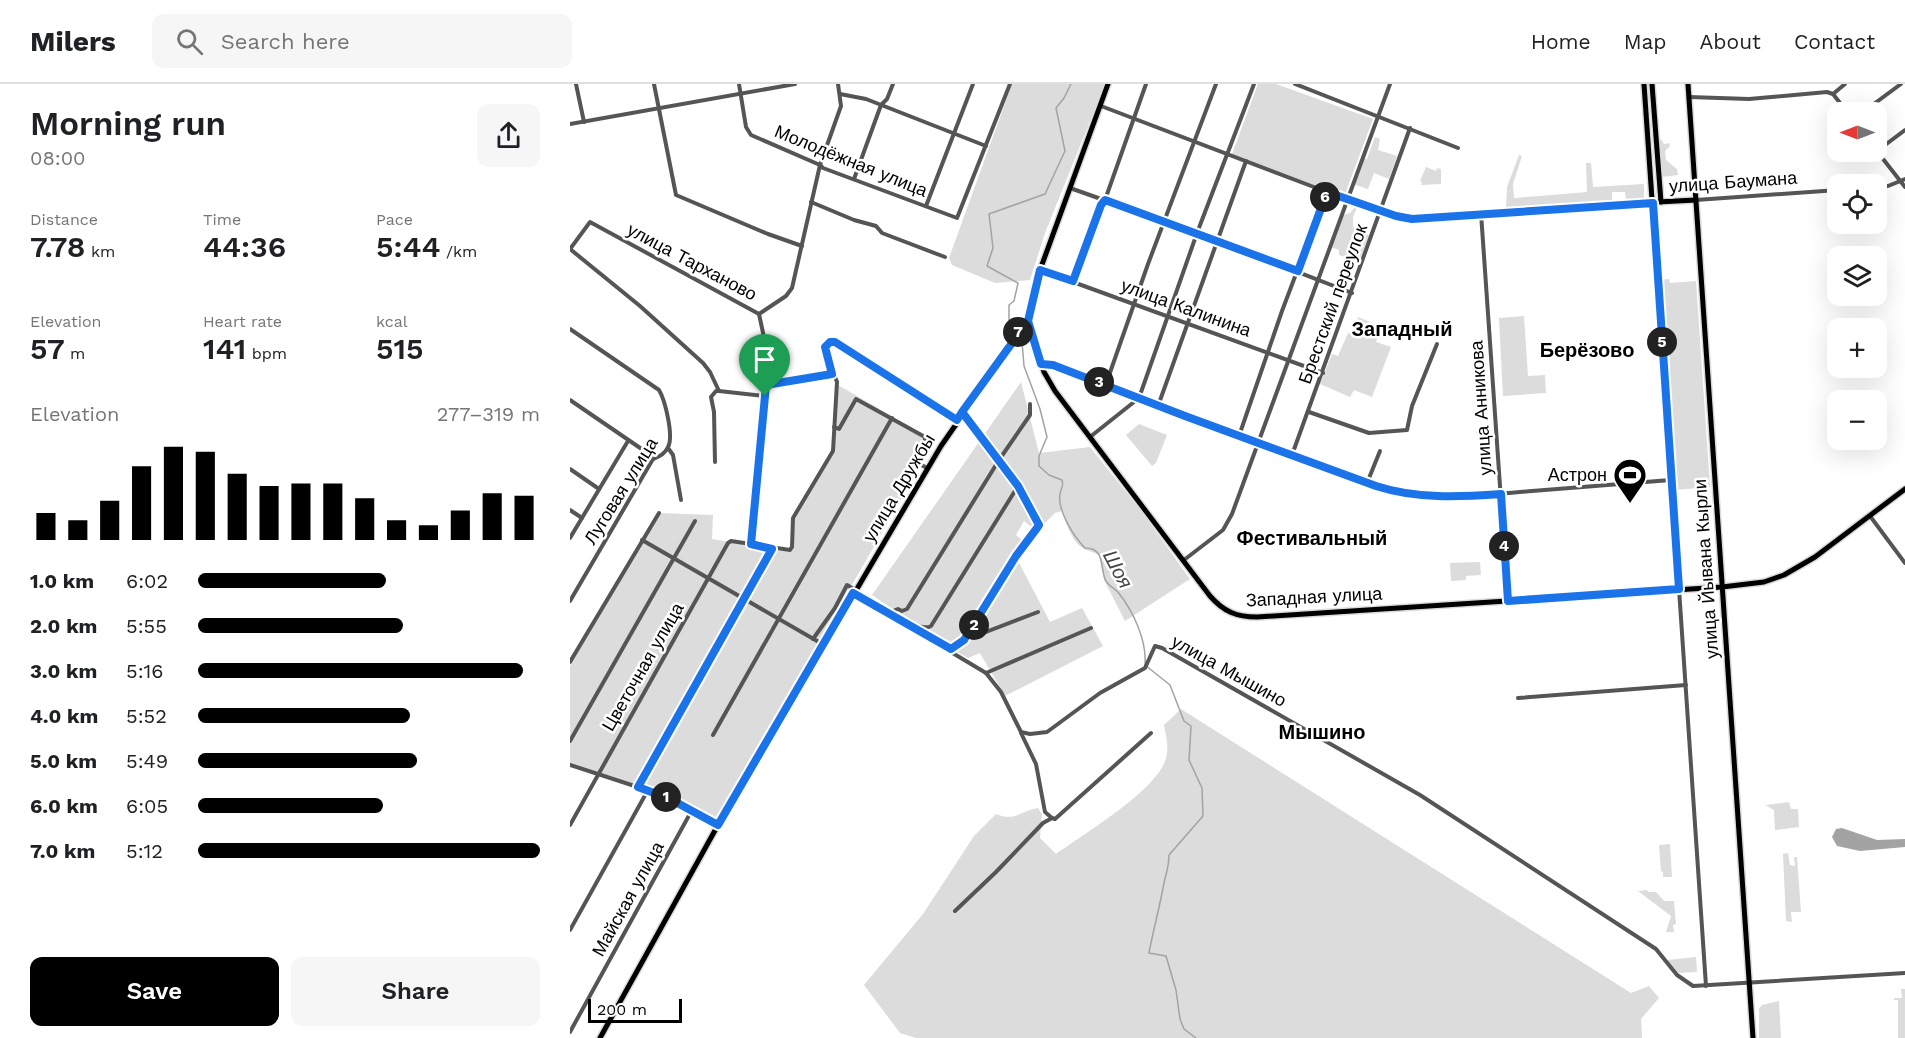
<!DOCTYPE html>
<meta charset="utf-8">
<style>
body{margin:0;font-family:"Work Sans",sans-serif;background:#f6f6f6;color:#202124;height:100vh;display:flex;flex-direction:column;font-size:22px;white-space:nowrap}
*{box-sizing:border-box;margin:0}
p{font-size:20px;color:#757577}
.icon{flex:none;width:33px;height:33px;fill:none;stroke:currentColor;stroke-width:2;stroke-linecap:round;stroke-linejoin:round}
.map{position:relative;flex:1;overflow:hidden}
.panel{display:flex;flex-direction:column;background:#fff;width:570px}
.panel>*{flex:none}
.needle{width:39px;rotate:270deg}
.controls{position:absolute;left:1257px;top:18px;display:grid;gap:12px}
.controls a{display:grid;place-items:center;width:60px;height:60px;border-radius:12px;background:#fff;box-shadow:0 6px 24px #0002;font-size:30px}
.scale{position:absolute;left:18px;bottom:15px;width:94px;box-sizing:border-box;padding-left:6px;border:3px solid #000;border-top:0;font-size:16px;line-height:21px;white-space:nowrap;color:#000;-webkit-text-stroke:4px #fff;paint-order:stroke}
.pin{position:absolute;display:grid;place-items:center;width:51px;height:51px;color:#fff;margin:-62px -26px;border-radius:50% 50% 50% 0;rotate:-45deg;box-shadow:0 0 6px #0007}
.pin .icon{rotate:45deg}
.km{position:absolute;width:30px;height:30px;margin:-15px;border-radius:50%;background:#222;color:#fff;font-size:16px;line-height:30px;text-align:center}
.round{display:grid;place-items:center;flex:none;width:63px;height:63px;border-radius:12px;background:#f6f6f6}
.head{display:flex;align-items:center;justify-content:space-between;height:102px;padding:0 30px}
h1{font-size:33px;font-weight:600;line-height:45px}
.figures{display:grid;grid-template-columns:repeat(3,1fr);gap:9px;height:102px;padding:6px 30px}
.figures div{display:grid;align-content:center}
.figures b{font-size:30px;font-weight:600}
.figures small{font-size:16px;font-weight:400}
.figures p{font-size:16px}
.chart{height:168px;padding:12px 30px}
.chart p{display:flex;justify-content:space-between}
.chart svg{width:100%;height:108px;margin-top:6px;stroke:#000;stroke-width:6}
.button{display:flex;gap:12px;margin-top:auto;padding:12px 30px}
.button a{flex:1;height:69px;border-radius:12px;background:#000;color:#fff;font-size:24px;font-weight:600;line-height:69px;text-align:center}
.button a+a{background:#f6f6f6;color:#202124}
ul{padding:0 30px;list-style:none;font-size:20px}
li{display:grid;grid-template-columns:96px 72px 1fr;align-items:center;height:45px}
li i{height:15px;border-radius:8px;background:#000}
header{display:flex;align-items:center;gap:36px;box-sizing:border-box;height:84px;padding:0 30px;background:#fff;border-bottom:2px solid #e0e0e0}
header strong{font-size:28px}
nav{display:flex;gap:33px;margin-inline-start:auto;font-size:21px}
.search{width:420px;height:54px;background:#f6f6f6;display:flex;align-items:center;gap:15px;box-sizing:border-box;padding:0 21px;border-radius:12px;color:#757577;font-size:22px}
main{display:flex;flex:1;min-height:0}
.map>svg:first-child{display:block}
.green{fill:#dcdcdc}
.water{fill:#a3a3a3}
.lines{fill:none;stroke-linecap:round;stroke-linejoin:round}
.stream{stroke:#a3a3a3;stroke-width:1.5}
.major-casing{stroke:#dbdbdb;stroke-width:8}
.minor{stroke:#555;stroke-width:4}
.major{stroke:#000;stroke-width:5}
.route-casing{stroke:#fff;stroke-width:12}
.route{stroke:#1a73e8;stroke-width:8}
.labels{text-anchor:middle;stroke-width:5;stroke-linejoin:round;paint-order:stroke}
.street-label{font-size:18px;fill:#000;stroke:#fff}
.poi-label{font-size:18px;fill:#000;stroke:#fff;text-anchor:end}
.neighbourhood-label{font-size:20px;font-weight:bold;fill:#000;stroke:#fff}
.water-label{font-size:20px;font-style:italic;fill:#444;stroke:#fff}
</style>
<header>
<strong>Milers</strong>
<div class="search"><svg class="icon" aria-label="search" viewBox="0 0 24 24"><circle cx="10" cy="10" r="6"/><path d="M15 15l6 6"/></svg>Search here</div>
<nav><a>Home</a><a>Map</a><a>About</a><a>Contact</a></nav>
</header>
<main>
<section class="panel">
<div class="head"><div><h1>Morning run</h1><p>08:00</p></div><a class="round"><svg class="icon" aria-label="share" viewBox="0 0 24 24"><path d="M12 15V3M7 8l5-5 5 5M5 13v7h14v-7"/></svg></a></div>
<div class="figures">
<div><p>Distance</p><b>7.78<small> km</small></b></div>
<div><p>Time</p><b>44:36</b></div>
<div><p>Pace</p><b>5:44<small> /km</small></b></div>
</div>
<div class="figures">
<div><p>Elevation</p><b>57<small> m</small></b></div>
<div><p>Heart rate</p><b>141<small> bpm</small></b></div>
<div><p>kcal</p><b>515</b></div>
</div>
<div class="chart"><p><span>Elevation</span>277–319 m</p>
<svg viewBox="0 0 160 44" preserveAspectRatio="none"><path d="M5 44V33M15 44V36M25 44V28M35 44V14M45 44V6M55 44V8M65 44V17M75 44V22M85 44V21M95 44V21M105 44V27M115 44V36M125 44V38M135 44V32M145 44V25M155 44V26"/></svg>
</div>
<ul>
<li><b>1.0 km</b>6:02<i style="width:55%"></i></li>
<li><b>2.0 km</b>5:55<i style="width:60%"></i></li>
<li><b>3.0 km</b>5:16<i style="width:95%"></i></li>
<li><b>4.0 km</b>5:52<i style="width:62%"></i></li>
<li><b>5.0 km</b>5:49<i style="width:64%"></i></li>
<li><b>6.0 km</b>6:05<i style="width:54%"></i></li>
<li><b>7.0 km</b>5:12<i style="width:100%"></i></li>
</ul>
<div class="button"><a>Save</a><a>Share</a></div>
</section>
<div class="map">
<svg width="1335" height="954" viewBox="0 0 1335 954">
<rect width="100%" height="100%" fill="#fff"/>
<!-- green -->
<g class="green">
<polygon points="442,0 535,0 475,149 460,196 425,199 382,181 379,174"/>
<polygon points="688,0 706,0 803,35 774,113 662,70"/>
<polygon points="805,53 810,55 808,66 827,72 819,95 804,89 798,105 783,100 793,74 797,75"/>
<polygon points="1089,55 1091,55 1094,60 1099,59 1100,62 1095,67 1096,76 1107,85 1108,91 1092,93 1090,90"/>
<polygon points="949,71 952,72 943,100 944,114 1017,108 1016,79 1021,79 1023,103 1074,100 1074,117 1056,118 1055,108 1042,108 1042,118 936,124 937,103"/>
<polygon points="856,83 866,87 867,84 871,85 871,100 851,101 852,98 850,97"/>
<polygon points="785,123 787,123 783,133 783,143 799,151 789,178 769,171 769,166 761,163 773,131 780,129"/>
<polygon points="1099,195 1100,199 1126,197 1140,403 1105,406 1090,196"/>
<polygon points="954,232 958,292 975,291 976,309 933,312 929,234"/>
<polygon points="788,233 812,243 806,258 821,263 802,313 784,306 780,313 750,300 762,270 768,272 778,249 782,249"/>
<path d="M451 298 469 369 520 363 572 428 620 495 555 537 534 496 529 472C522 466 517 468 511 463 501 455 496 439 492 427L485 429 467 447 454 437 446 451 458 461 446 473 480 538 512 524 533 562 435 612 410 569 398 574 381 565 302 511Z"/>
<polygon points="268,301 365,357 148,733 143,735 89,706 87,708 0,681 0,582 89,429 143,431 142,455 220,468 223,462 224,434 264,367"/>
<polygon points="569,340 597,351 586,379 582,382 556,351"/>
<polygon points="910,478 911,491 896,492 896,496 881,497 880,479"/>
<path d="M611 625 1061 909 1079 902 1089 914 1071 935 1072 954H346L330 949 294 901 353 830 404 752 426 730C445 738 450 727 468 724L472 730 470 754 486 770C514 750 584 708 595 677 600 665 596 653 594 641Z"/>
<polygon points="1219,718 1221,725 1228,725 1229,743 1205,746 1204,726 1195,721"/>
<polygon points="1100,760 1102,793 1093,793 1093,788 1091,787 1089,761"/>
<polygon points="1218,769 1220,781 1225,782 1224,773 1227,773 1231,828 1221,828 1222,838 1216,837 1213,770"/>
<polygon points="1077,806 1078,808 1086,808 1094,817 1104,817 1106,840 1103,841 1104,848 1096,848 1101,832 1068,807"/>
<polygon points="1126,873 1127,888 1108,889 1097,876"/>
<polygon points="1331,905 1335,905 1335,954 1328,954 1328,916 1324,916 1324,914 1332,914"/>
<polygon points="1209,917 1211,954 1189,954 1189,925 1192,921"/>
</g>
<!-- water -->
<polygon class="water" points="1272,744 1307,756 1335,755 1335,763 1290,767 1267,762 1262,753 1266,745"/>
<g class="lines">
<!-- stream -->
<g class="stream">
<polyline points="445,251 439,245 439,221 444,217 448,199 417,182 423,164 419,130 475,110 495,67 486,24 494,14 501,0"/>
<path d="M448 255 452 258 454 282 470 325 477 353 469 372V382L479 391 492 396C494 402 491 404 490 410 487 426 504 453 515 464 535 464 530 482 535 495 537 501 544 504 548 508 563 527 577 556 575 581L600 601 614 637 621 642 619 676 632 704 633 732 599 771C599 785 595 791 593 804 589 826 583 847 579 869L596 872 606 906 610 935 614 945 626 954"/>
</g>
<defs>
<g id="major">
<polyline points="1074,0 1109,505"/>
<polyline points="1082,0 1091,118"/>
<polyline points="1118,0 1183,954"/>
<polyline points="1087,118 1126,116"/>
<path d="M458 237 474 288 485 307 640 512C654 528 667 533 687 533L1152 503 1194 498 1214 491 1245 473 1335 405"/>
<polyline points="30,954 148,741 371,362 458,237 470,186 538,0"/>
</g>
</defs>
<!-- major casing -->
<use href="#major" class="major-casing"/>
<!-- minor -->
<g class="minor">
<polyline points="6,0 14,38"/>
<polyline points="84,0 106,111 198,150 232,162"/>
<polyline points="169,0 176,43 181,51 250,81 253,84 387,134 440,0"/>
<polyline points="725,0 888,64"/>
<polyline points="270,10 296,15 416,62"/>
<polyline points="1263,10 1277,28"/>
<polyline points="1119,13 1179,15 1257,8 1263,10 1275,0"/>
<polyline points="531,22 757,108 833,135 1082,119"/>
<polyline points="1293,28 1331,0"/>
<polyline points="0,40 225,0"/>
<polyline points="1306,66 1335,103"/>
<polyline points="1307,67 1335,46"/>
<polyline points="284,95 311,21 317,15 323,0"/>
<polyline points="1306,103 1318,102 1335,95"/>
<polyline points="500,104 627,149 782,209"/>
<polyline points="1126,116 1268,106"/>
<polyline points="241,118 284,136 306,142 312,149 375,173"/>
<polyline points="356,122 403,0"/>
<polyline points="911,129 938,517"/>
<polyline points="0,165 20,138 189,230 195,258 196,301 181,461"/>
<polyline points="0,165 70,222 133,279 140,288 149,307"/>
<polyline points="470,186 753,289"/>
<polyline points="503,197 531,121 535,116 576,0"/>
<polyline points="189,230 216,212 222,204 250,81 271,22 268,0"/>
<path d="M0 245 89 306C95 316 104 352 98 363 95 370 89 373 83 375L0 517"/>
<path d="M471 280 483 281 615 332 806 402C856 419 911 411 962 407 1009 403 1055 400 1101 396"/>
<polyline points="536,300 578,180 646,0"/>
<polyline points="196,301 262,289"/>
<polyline points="149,307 195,312"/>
<polyline points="569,314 627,149 684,0"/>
<polyline points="570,314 573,318 587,322"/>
<polyline points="0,316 76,368 83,375"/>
<polyline points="588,322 676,77"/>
<polyline points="739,328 799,349 837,346 842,322 867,260"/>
<polyline points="264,343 269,345 286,315 355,353 355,356 344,377 357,384"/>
<polyline points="669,352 712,227 757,108"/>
<polyline points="520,353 569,314"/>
<polyline points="98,364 103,371 111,416"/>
<polyline points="722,371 840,44"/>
<polyline points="145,378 144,328 141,313 146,307 149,307"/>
<polyline points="0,385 29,405"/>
<polyline points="797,399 810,367"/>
<polyline points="333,400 344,377"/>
<polyline points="0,426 12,434"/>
<polyline points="1300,432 1335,479"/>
<polyline points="0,454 58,357"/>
<polyline points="72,456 254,561"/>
<polyline points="614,476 653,446 662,430 820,0"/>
<polyline points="1109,505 1136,902"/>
<polyline points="284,510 416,589 431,608 451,648 460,650 477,648 530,609 575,584 585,562 592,564 850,711 1086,865 1107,891 1123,902 1335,889"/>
<polyline points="320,532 323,527 328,525 332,527 337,525 429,376 460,331 460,320"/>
<path d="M341 543C350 540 356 546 361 542L448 402"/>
<polyline points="243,555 265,524 277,501 285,506"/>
<polyline points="395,556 468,528"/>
<polyline points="379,565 394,556 446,472 469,441 448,402 392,328"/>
<polyline points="0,578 89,429"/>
<polyline points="416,589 521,544"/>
<polyline points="948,614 1116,601"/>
<polyline points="451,649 466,680 475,728 482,734 485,735 581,649"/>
<polyline points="143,651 322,334"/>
<polyline points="0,657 125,437"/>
<polyline points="0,681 86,709 148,741"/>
<polyline points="68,703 202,465"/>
<polyline points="0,741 158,459 161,457 220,466 222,463 223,434 263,367 267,298 255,268 256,260 260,258 267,258 387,336"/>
<polyline points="385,827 426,788 473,739 482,734"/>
<polyline points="0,846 78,706"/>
<polyline points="0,948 122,726"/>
</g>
<!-- major -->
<use href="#major" class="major"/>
</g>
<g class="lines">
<defs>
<path id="route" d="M195 312 181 460 202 465 68 703 100 715 148 741 283 509 381 565 394 556 446 472 467 444 469 441 448 402 392 328 458 237 471 280 483 281 615 332 806 402C846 415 889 413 931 410L938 517 1109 505 1083 119 842 135 826 132 757 108 728 187 535 116 531 121 503 197 470 186 458 237 392 328 387 336 265 258H260L255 263 262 290 196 301 195 312"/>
</defs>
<!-- route casing -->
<use href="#route" class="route-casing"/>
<!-- route -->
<use href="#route" class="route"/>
</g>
<!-- icons -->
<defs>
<symbol id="stadium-pin" viewBox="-11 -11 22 30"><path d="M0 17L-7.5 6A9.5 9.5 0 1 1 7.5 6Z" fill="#000" stroke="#fff"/><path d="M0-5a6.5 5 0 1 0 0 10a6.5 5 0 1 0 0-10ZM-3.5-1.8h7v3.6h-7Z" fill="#fff"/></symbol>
</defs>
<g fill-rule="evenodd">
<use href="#stadium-pin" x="1041" y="372" width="38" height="52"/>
</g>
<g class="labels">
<!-- street labels -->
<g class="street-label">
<text transform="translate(281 77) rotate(22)" y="6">Молодёжная улица</text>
<text transform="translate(1163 98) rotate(-4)" y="6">улица Баумана</text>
<text transform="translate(122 178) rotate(28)" y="6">улица Тарханово</text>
<text transform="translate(763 220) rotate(-70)" y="6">Брестский переулок</text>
<text transform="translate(616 224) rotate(20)" y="6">улица Калинина</text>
<text transform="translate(911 324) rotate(-94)" y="6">улица Анникова</text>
<text transform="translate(329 404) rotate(-59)" y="6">улица Дружбы</text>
<text transform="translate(51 407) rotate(-58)" y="6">Луговая улица</text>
<text transform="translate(1136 485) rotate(-94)" y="6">улица Йывана Кырли</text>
<text transform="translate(744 513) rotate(-3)" y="6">Западная улица</text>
<text transform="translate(73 583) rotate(-60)" y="6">Цветочная улица</text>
<text transform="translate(659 587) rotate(29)" y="6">улица Мышино</text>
<text transform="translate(58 815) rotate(-61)" y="6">Майская улица</text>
</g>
<!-- poi labels -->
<g class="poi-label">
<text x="1037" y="397">Астрон</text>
</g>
<!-- neighbourhood labels -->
<g class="neighbourhood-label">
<text x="832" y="252">Западный</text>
<text x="1017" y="273">Берёзово</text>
<text x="742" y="461">Фестивальный</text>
<text x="752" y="655">Мышино</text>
</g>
<!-- water labels -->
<g class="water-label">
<text transform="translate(548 485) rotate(62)" y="7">Шоя</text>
</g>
</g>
</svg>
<div class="controls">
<a><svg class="needle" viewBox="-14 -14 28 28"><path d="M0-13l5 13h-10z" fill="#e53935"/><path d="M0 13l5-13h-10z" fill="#757577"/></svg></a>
<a><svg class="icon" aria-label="locate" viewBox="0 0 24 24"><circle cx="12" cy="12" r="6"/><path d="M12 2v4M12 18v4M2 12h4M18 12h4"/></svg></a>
<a><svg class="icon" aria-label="layers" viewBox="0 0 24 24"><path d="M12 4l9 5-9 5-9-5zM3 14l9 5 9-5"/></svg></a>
<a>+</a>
<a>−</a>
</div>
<div class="scale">200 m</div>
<div class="pin" style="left:195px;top:312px;background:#1e9e55"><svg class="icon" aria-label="arrive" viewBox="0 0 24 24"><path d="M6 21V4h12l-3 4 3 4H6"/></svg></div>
<b class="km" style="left:96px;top:713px">1</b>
<b class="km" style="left:404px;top:541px">2</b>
<b class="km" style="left:529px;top:298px">3</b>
<b class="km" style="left:934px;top:462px">4</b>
<b class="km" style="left:1092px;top:258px">5</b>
<b class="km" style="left:755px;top:113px">6</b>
<b class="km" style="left:448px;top:248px">7</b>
</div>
</main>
